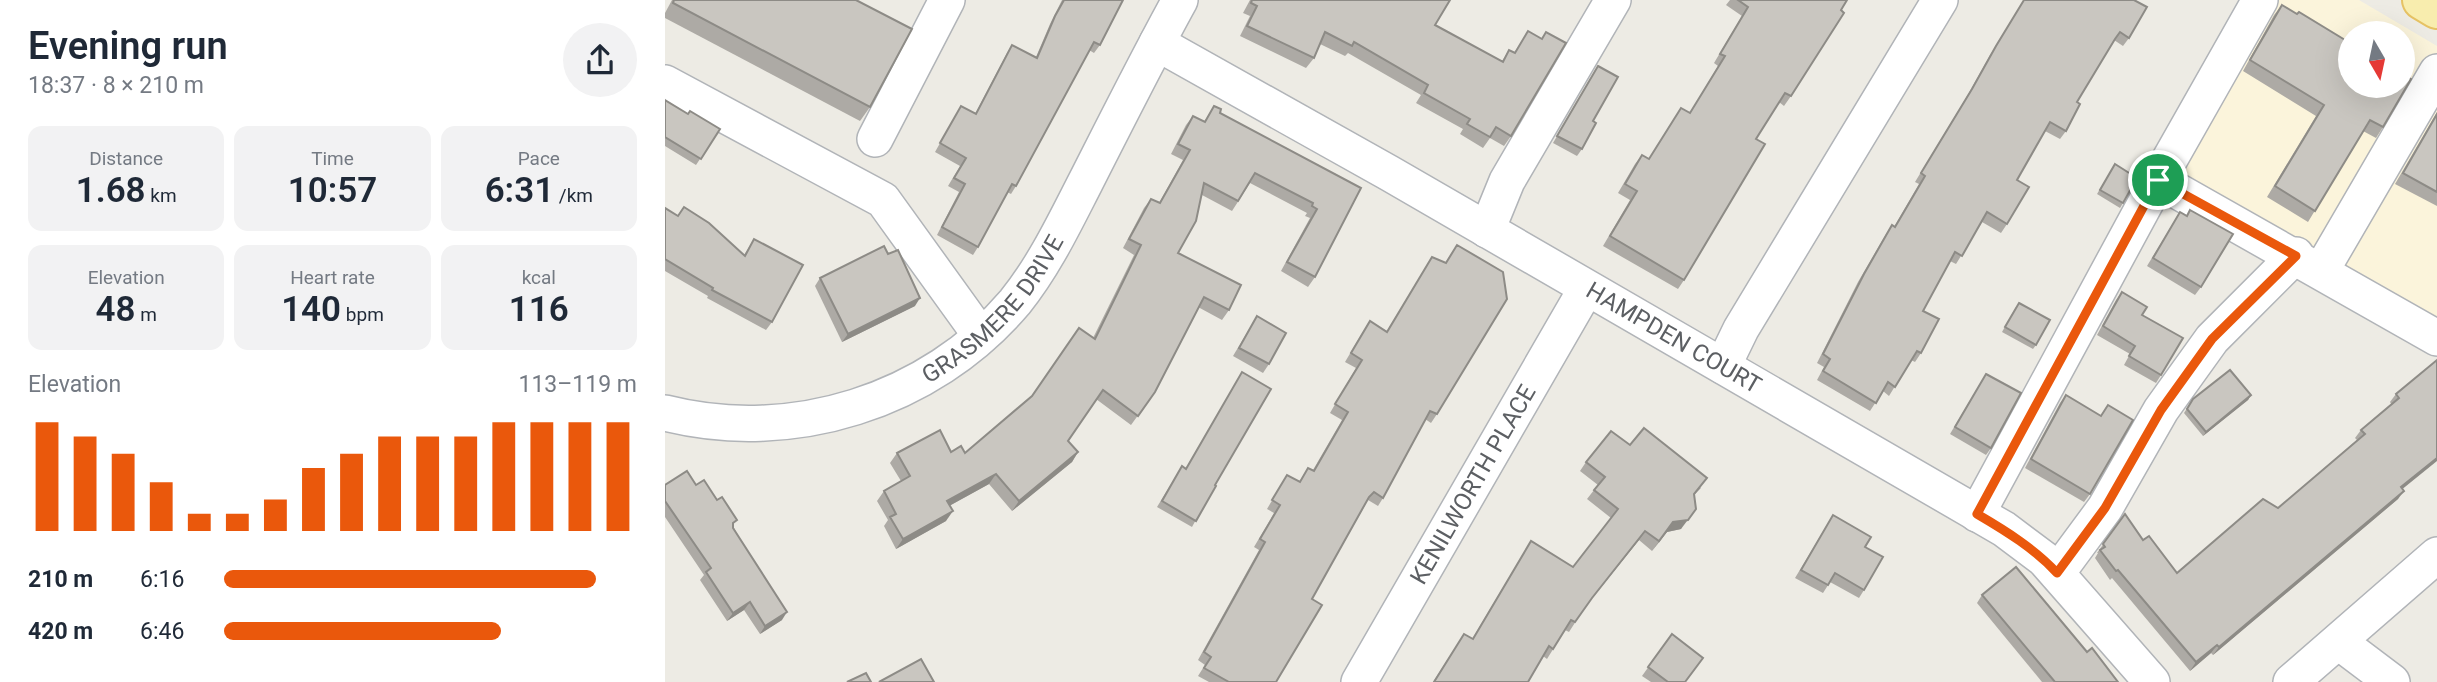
<!DOCTYPE html>
<meta charset="utf-8">
<style>
body{margin:0;font-family:Roboto,sans-serif;background:#f2f2f3;color:#1f2937;height:100vh;display:flex;flex-direction:column;font-size:26px;white-space:nowrap}
*{box-sizing:border-box;margin:0}
p{font-size:23px;color:#747a83}
.icon{flex:none;width:38px;height:38px;fill:none;stroke:currentColor;stroke-width:2;stroke-linecap:round;stroke-linejoin:round}
.map{position:relative;flex:1;overflow:hidden}
.drawer{display:flex;flex-direction:column;background:#fff;width:665px}
.drawer>*{flex:none}
.needle{width:46px;rotate:171deg}
.tools{position:absolute;left:1673px;top:21px;display:grid;gap:14px}
.tools a{display:grid;place-items:center;width:77px;height:77px;border-radius:50%;background:#fff;box-shadow:0 7px 28px #0002;font-size:35px}
.pin{position:absolute;display:grid;place-items:center;width:60px;height:60px;color:#fff;margin:-30px;border:4px solid #fff;border-radius:50%;box-shadow:0 2px 7px #0007}
.round{display:grid;place-items:center;flex:none;width:74px;height:74px;border-radius:37px;background:#f2f2f3}
.head{display:flex;align-items:center;justify-content:space-between;height:119px;padding:0 28px}
h1{font-size:38px;font-weight:600;line-height:52px}
.stats{display:grid;grid-template-columns:repeat(3,1fr);gap:10px;height:119px;padding:7px 28px}
.stats div{display:grid;align-content:center;border-radius:14px;background:#f2f2f3;text-align:center}
.stats b{font-size:35px;font-weight:600}
.stats small{font-size:19px;font-weight:400}
.stats p{font-size:19px}
.chart{height:196px;padding:14px 28px}
.chart p{display:flex;justify-content:space-between}
.chart svg{width:100%;height:126px;margin-top:7px;stroke:#ea580c;stroke-width:6}
ul{padding:0 28px;list-style:none;font-size:23px}
li{display:grid;grid-template-columns:112px 84px 1fr;align-items:center;height:52px}
li i{height:18px;border-radius:9px;background:#ea580c}
main{display:flex;flex:1;min-height:0}
.map>svg:first-child{display:block}
.commercial{fill:#fbf4db;fill-rule:evenodd}
.lines{fill:none;stroke-linecap:round;stroke-linejoin:round}
.minor-casing{stroke:#b1b4b8;stroke-width:38}
.major-casing{stroke:#e6c264;stroke-width:42}
.minor{stroke:#fff;stroke-width:35}
.major{stroke:#f8edae;stroke-width:38}
.wall{fill:#adaaa5}
.shaded-wall{fill:#8d8b86}
.building{fill:#c9c6c0;stroke:#8d8b86;stroke-width:2}
.route-casing{stroke:#fff;stroke-width:14}
.route{stroke:#ea580c;stroke-width:9}
.labels{text-anchor:middle;stroke-width:6;stroke-linejoin:round;paint-order:stroke}
.street-label{font-size:24px;fill:#5c5f63;stroke:#fff}
</style>
<main>
<section class="drawer">
<div class="head"><div><h1>Evening run</h1><p>18:37 · 8 × 210 m</p></div><a class="round"><svg class="icon" aria-label="share" viewBox="0 0 24 24"><path d="M12 15V3M7 8l5-5 5 5M5 13v7h14v-7"/></svg></a></div>
<div class="stats">
<div><p>Distance</p><b>1.68<small> km</small></b></div>
<div><p>Time</p><b>10:57</b></div>
<div><p>Pace</p><b>6:31<small> /km</small></b></div>
</div>
<div class="stats">
<div><p>Elevation</p><b>48<small> m</small></b></div>
<div><p>Heart rate</p><b>140<small> bpm</small></b></div>
<div><p>kcal</p><b>116</b></div>
</div>
<div class="chart"><p><span>Elevation</span>113–119 m</p>
<svg viewBox="0 0 160 44" preserveAspectRatio="none"><path d="M5 44V6M15 44V11M25 44V17M35 44V27M45 44V38M55 44V38M65 44V33M75 44V22M85 44V17M95 44V11M105 44V11M115 44V11M125 44V6M135 44V6M145 44V6M155 44V6"/></svg>
</div>
<ul>
<li><b>210 m</b>6:16<i style="width:90%"></i></li>
<li><b>420 m</b>6:46<i style="width:67%"></i></li>
</ul>
</section>
<div class="map">
<svg width="1772" height="682" viewBox="0 0 1772 682">
<rect width="100%" height="100%" fill="#edebe4"/>
<!-- commercial -->
<path class="commercial" d="M1583 0H1694L1772 46V352L1484 181ZM1685 33H1738V86H1685Z"/>
<g class="lines">
<defs>
<g id="minor">
<path id="s1" d="M492 43 724 173 1339 529 1379 559 1487 682"/>
<polyline points="0,83 218,200 316,336"/>
<polyline points="210,139 282,0"/>
<polyline points="1493,180 1772,338"/>
<polyline points="822,230 842,181 948,0"/>
<polyline points="1656,271 1772,72"/>
<polyline points="1058,366 1076,329 1275,0"/>
<path id="s2" d="M0 413C126 445 265 402 350 302 379 266 399 224 420 183 451 122 482 60 515 0"/>
<polyline points="1312,514 1493,180 1595,0"/>
<polyline points="1392,573 1440,508 1496,410 1547,339 1631,255"/>
<polyline points="1674,642 1727,682"/>
<path id="s3" d="M694 682 921 289"/>
<polyline points="1626,682 1772,555"/>
</g>
<polyline id="major" points="1757,0 1772,9"/>
</defs>
<!-- minor casing -->
<use href="#minor" class="minor-casing"/>
<!-- major casing -->
<use href="#major" class="major-casing"/>
<!-- minor -->
<use href="#minor" class="minor"/>
<!-- major -->
<use href="#major" class="major"/>
</g>
<!-- wall -->
<g class="wall">
<polygon points="7,0 191,0 205,107 195,121 0,18 0,13"/>
<polygon points="397,0 458,0 435,45 429,53 424,50 351,186 346,194 342,192 313,247 308,255 272,235 294,192 283,186 295,166 270,152 296,106 310,114 342,53 347,45 371,57 385,24"/>
<polygon points="585,0 785,0 770,25 837,61 844,50 849,53 863,31 876,39 881,32 846,136 839,146 825,138 818,148 795,134 798,129 751,103 756,95 683,53 680,56 655,44 649,58 641,68 575,36 585,16 578,13"/>
<polygon points="1065,0 1182,0 1126,96 1119,106 1114,102 1091,139 1019,280 1013,289 938,246 965,200 953,193 970,164 977,155 984,159 1016,108 1025,113 1053,66 1049,63 1077,16 1061,5"/>
<polygon points="1359,0 1469,0 1464,38 1458,46 1449,40 1412,102 1401,131 1395,139 1380,131 1352,180 1342,224 1336,233 1317,222 1291,264 1285,261 1258,311 1256,353 1250,362 1246,360 1224,396 1218,391 1205,411 1152,380 1159,367 1152,363 1193,282 1221,234 1227,225 1229,227 1254,184 1250,182 1301,98 1325,55"/>
<polygon points="1617,5 1718,127 1711,138 1698,131 1643,222 1602,197 1651,116 1578,71 1609,15"/>
<polygon points="933,66 928,121 917,149 912,156 888,143"/>
<polygon points="0,100 23,114 55,129 31,165 0,146"/>
<polygon points="549,106 555,113 696,188 650,277 643,287 616,271 645,218 640,216 642,213 585,183 567,211 537,195 513,253 564,310 557,320 533,307 490,392 466,425 431,399 403,441 413,452 407,462 347,511 324,484 284,506 281,521 231,549 219,526 223,520 212,501 219,491 236,481 225,463 232,453 286,452 300,453 367,397 428,338 469,255 458,248 479,208 486,199 494,203 518,160 506,154 521,125 528,116 539,122"/>
<polygon points="1772,112 1772,206 1730,184"/>
<polygon points="1450,164 1458,203 1455,208 1432,194"/>
<polygon points="0,208 79,255 89,239 107,322 101,330 42,298 43,296 0,271"/>
<polygon points="1515,212 1521,216 1536,287 1530,295 1482,266"/>
<polygon points="792,245 772,414 766,423 760,419 718,498 713,506 703,500 647,599 611,682 544,682 533,676 540,665 533,660 594,550 589,547 609,513 602,509 622,475 634,482 643,468 648,470 677,420 665,413 691,368 680,362 699,330 705,321 722,331 767,257 780,263"/>
<polygon points="155,278 250,306 177,342 150,286"/>
<polygon points="1457,292 1477,315 1496,375 1491,383 1459,365 1465,354 1432,335 1451,300"/>
<polygon points="1351,307 1371,345 1368,349 1337,332"/>
<polygon points="592,316 604,364 598,373 568,356"/>
<polygon points="1772,360 1737,489 1733,499 1548,655 1546,653 1525,671 1447,578 1445,580 1430,558 1433,553 1432,553 1460,514 1478,540 1512,573 1613,508 1692,440 1690,438 1696,430 1727,405 1725,402 1731,394"/>
<polygon points="577,372 550,485 527,527 492,507 517,466 521,468"/>
<polygon points="1321,374 1326,448 1321,455 1285,434"/>
<polygon points="1401,395 1425,494 1419,502 1360,468 1395,403"/>
<polygon points="1586,395 1583,400 1538,436 1519,413 1528,399"/>
<polygon points="965,445 1036,488 1029,495 1016,529 1002,532 987,551 974,540 922,604 904,632 900,630 882,659 878,656 863,682 768,682 799,634 807,639 866,541 908,567 946,518 922,499 933,485 915,471 921,462"/>
<polygon points="0,485 31,485 68,526 117,620 95,634 79,610 62,621 35,580 39,575 0,517"/>
<polygon points="1168,515 1200,547 1199,590 1194,598 1165,582 1158,593 1130,578"/>
<polygon points="1317,595 1422,652 1453,682 1377,682 1312,603"/>
<polygon points="1007,634 1021,682 986,682 977,676"/>
</g>
<!-- shaded-wall -->
<g class="shaded-wall">
<polygon points="255,298 250,306 177,342 183,334"/>
<polygon points="1586,395 1583,400 1538,436 1541,432"/>
<polygon points="413,452 407,462 347,511 354,501"/>
<polygon points="1772,458 1772,461 1730,495 1736,487"/>
<polygon points="331,474 324,484 275,511 282,501"/>
<polygon points="1739,491 1733,499 1548,655 1554,647"/>
<polygon points="1031,509 1016,529 1002,532 987,551 1008,522"/>
<polygon points="288,511 281,521 231,549 238,539"/>
<polygon points="980,531 974,540 920,607 927,598"/>
<polygon points="85,602 79,610 62,621 68,613"/>
<polygon points="122,612 117,620 95,634 100,626"/>
<polygon points="1552,645 1546,653 1525,671 1531,662"/>
</g>
<!-- building -->
<g class="building">
<polygon points="9,0 191,0 247,29 205,107 8,3"/>
<polygon points="399,0 458,0 435,45 429,42 351,186 347,184 313,247 277,227 300,184 289,178 301,158 275,143 296,106 311,114 347,45 372,58 390,16"/>
<polygon points="587,0 785,0 770,25 838,62 844,50 850,53 863,31 877,39 881,32 901,43 846,136 831,127 825,137 802,124 805,119 759,93 763,85 689,42 687,46 660,32 649,58 582,26 592,6 586,3"/>
<polygon points="1073,0 1182,0 1176,10 1179,13 1126,96 1120,93 1091,139 1100,144 1019,280 945,236 972,191 960,184 977,155 984,159 1016,108 1025,113 1060,56 1055,54 1083,7"/>
<polygon points="1359,0 1469,0 1482,7 1464,38 1455,32 1450,39 1412,102 1415,104 1401,131 1385,122 1352,180 1364,187 1342,224 1322,212 1297,256 1290,252 1258,311 1274,319 1256,353 1252,351 1230,387 1223,382 1211,403 1158,371 1165,359 1158,354 1199,274 1227,225 1230,227 1260,176 1256,173 1307,89 1331,46"/>
<polygon points="1617,5 1632,14 1634,12 1685,43 1685,86 1738,86 1738,74 1746,79 1718,127 1705,120 1650,211 1610,186 1659,105 1585,60"/>
<polygon points="933,66 953,77 928,121 931,123 917,149 892,136"/>
<polygon points="0,100 23,114 25,111 55,129 36,159 0,137"/>
<polygon points="549,106 556,109 555,113 696,188 650,277 622,262 652,209 647,206 648,203 590,173 573,201 539,183 531,221 513,253 576,285 564,310 539,297 490,392 473,416 438,390 403,441 413,452 354,501 331,474 282,501 288,511 238,539 225,517 231,514 219,491 245,476 232,453 275,430 286,452 296,446 300,453 367,396 414,328 430,339 476,245 464,239 486,199 495,203 525,150 513,144 528,116 540,122"/>
<polygon points="1772,114 1772,192 1738,173"/>
<polygon points="1450,164 1472,178 1458,203 1435,190"/>
<polygon points="19,207 44,223 80,256 89,239 138,265 107,322 47,290 48,288 0,259 0,208 13,216"/>
<polygon points="1525,210 1568,234 1536,287 1488,258 1515,212 1522,216"/>
<polygon points="792,245 838,272 842,299 772,414 765,411 718,498 709,492 704,497 647,599 657,605 611,682 564,682 539,668 546,657 539,652 600,542 595,539 615,505 607,500 622,475 635,482 643,468 649,471 683,412 670,404 697,360 686,353 705,321 722,332 767,257 781,263"/>
<polygon points="219,246 223,254 233,250 255,298 183,334 155,278"/>
<polygon points="1457,292 1482,307 1477,315 1518,338 1496,375 1464,356 1470,346 1438,326"/>
<polygon points="1354,303 1385,320 1371,345 1340,327"/>
<polygon points="592,316 621,333 604,364 574,348"/>
<polygon points="1772,360 1772,458 1736,487 1739,491 1554,647 1552,645 1531,662 1453,570 1451,571 1435,550 1440,547 1438,544 1460,514 1478,540 1484,536 1512,573 1598,499 1613,508 1700,434 1696,430 1734,398 1731,394"/>
<polygon points="1565,370 1586,395 1541,432 1522,409 1528,399"/>
<polygon points="577,372 606,389 550,485 551,486 531,521 497,501 517,466 521,469"/>
<polygon points="1321,374 1356,393 1326,448 1290,427"/>
<polygon points="1401,395 1436,416 1443,405 1468,420 1425,494 1366,459"/>
<polygon points="979,428 1042,478 1029,494 1031,509 1023,520 1008,522 994,541 980,531 927,598 910,622 906,620 888,649 884,646 863,682 769,682 799,634 808,639 866,541 908,567 953,509 929,490 940,477 921,462 946,431 965,445"/>
<polygon points="22,471 31,485 39,480 52,500 57,497 72,520 68,523 68,528 122,612 100,626 85,602 68,613 41,572 46,568 0,501 0,485"/>
<polygon points="1168,515 1206,537 1200,547 1218,557 1199,590 1170,573 1163,585 1136,570"/>
<polygon points="1351,567 1422,652 1427,648 1453,682 1390,682 1317,595"/>
<polygon points="1007,634 1038,658 1020,682 1003,682 983,667"/>
<polygon points="256,659 269,682 214,682"/>
<polygon points="201,673 206,682 182,682"/>
</g>
<g class="lines">
<defs>
<path id="route" d="M1493 180 1631 256 1547 339 1496 410 1440 508 1392 573C1370 549 1341 531 1312 514Z"/>
</defs>
<!-- route casing -->
<use href="#route" class="route-casing"/>
<!-- route -->
<use href="#route" class="route"/>
</g>
<g class="labels">
<!-- street labels -->
<g class="street-label">
<text dy="8" stroke="none"><textPath href="#s2" startOffset="366">GRASMERE DRIVE</textPath></text>
<text dy="8" stroke="none"><textPath href="#s1" startOffset="595">HAMPDEN COURT</textPath></text>
<text dy="8" stroke="none"><textPath href="#s3" startOffset="228">KENILWORTH PLACE</textPath></text>
</g>
</g>
</svg>
<div class="tools">
<a><svg class="needle" viewBox="-14 -14 28 28"><path d="M0-13l5 13h-10z" fill="#e53935"/><path d="M0 13l5-13h-10z" fill="#747a83"/></svg></a>
</div>
<div class="pin" style="left:1493px;top:180px;background:#1e9e55"><svg class="icon" aria-label="arrive" viewBox="0 0 24 24"><path d="M6 21V4h12l-3 4 3 4H6"/></svg></div>
</div>
</main>
